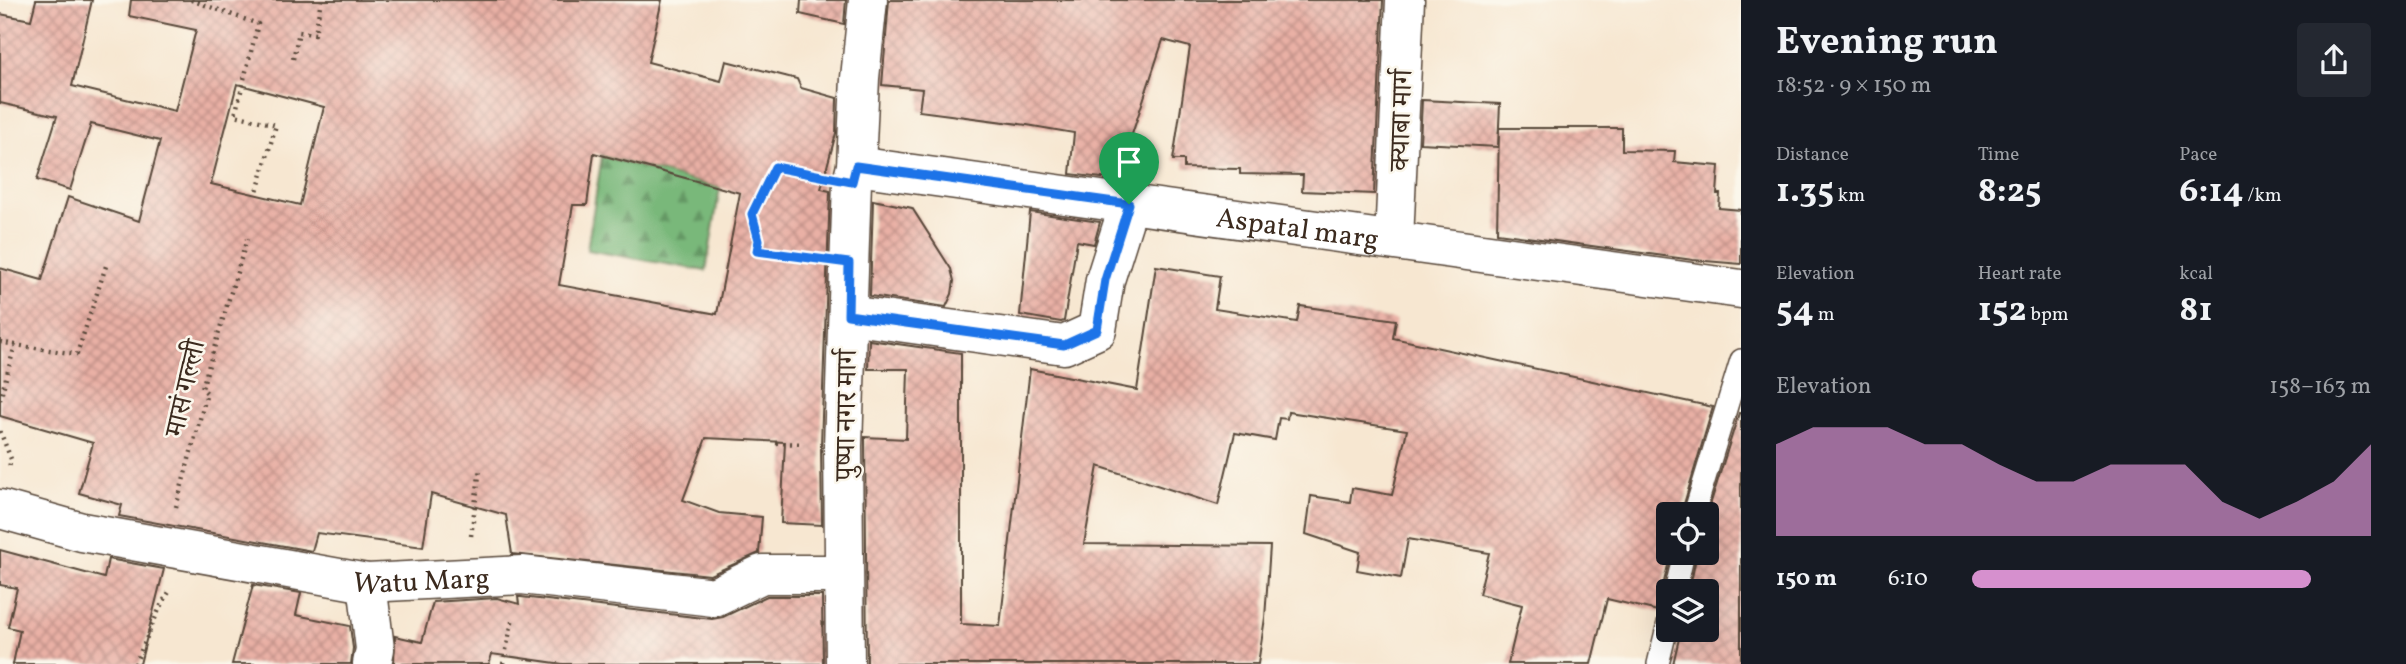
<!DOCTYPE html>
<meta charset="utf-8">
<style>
body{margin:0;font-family:Vollkorn,"Noto Serif Devanagari",serif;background:#242831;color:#f1f3f6;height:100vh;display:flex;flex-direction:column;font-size:26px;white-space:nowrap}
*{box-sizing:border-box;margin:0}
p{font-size:23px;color:#9ea1a6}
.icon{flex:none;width:38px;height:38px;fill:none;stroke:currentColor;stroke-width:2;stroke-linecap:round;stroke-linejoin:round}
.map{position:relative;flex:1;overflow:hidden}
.drawer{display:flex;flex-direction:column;background:#171b24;width:665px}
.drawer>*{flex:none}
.tools{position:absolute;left:1656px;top:502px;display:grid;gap:14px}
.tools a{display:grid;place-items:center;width:63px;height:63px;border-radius:7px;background:#171b24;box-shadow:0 7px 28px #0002;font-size:35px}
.pin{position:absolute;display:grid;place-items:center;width:60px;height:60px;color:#fff;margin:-72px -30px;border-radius:50% 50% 50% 0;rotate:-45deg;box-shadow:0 0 7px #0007}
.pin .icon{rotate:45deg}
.round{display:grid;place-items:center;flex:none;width:74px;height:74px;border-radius:7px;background:#242831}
.summary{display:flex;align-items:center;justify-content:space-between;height:119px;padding:0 35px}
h1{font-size:38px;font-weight:700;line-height:52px}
.metrics{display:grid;grid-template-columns:repeat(3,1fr);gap:10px;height:119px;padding:7px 35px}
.metrics div{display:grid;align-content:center}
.metrics b{font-size:35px;font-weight:700}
.metrics small{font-size:19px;font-weight:400}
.metrics p{font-size:19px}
.chart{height:196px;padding:14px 35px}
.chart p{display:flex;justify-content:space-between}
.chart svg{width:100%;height:126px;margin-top:7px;fill:#d690ce;opacity:.7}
ul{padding:0 35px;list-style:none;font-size:23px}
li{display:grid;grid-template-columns:112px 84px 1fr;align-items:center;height:52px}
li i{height:18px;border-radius:9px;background:#d690ce}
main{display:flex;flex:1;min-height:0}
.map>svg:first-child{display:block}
.forest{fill:url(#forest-firs);stroke:#5a714c;stroke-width:2}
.building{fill:url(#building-cross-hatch);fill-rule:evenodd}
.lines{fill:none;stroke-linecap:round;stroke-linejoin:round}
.service-casing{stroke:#574639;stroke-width:24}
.minor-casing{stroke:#574639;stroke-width:41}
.path{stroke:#574639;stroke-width:4.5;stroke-dasharray:2 5;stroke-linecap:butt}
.service{stroke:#fff;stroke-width:21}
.minor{stroke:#fff;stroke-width:38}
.route-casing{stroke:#fff;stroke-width:14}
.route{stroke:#1a73e8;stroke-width:9}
.labels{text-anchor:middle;stroke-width:5;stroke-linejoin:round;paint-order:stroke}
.street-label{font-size:28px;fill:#3b2a1e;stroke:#fbf7ec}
</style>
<main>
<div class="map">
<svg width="1741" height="664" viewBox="0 0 1741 664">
<defs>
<pattern id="forest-firs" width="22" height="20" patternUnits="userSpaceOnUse" patternTransform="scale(1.75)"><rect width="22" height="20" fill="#79b87a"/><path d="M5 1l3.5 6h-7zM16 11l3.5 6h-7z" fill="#649663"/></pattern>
<pattern id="building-cross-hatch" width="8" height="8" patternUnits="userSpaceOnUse" patternTransform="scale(1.75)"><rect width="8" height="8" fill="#e9b0a5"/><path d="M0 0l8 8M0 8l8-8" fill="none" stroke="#be8f86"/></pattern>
</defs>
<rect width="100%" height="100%" fill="#fbf7ec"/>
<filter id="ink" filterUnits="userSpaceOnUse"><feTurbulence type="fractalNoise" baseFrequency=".0143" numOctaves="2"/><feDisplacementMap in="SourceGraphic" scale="14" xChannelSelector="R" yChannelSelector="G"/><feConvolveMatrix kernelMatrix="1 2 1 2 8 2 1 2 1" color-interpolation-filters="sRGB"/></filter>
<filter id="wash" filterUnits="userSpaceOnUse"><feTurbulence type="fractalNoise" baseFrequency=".00686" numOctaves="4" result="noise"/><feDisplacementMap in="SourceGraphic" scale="28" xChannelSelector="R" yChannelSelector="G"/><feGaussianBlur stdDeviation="1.57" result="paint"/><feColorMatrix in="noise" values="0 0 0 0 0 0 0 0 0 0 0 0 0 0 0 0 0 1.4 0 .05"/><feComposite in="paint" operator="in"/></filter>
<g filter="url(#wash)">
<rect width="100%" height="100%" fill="#f7e7d1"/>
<!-- forest -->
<polygon class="forest" points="602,156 720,188 706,271 587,250"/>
<g id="blocks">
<!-- building -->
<g class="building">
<path d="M36 0H92L72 86 175 111 196 30 129 16 131 0H662L648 62 721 81 726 61 797 79 801 88 837 98 836 133 821 189 830 191 821 445 822 525 781 523 785 442 706 438 683 500 719 513 762 517 759 553 710 575 512 554 506 515 431 494 423 547 317 533 312 551 119 516 122 505 79 493 93 443 0 416V268L42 280 68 197 139 221 160 141 91 124 70 190 37 180 57 116 0 103V14L31 20ZM237 84 324 107 300 205 211 184ZM594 153 740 193 717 314 559 285 573 205H587Z"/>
<polygon points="801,0 846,0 844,24 800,14"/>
<polygon points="889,0 1383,0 1374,194 1302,191 1303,175 1240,174 1240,169 1184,168 1184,160 1173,160 1190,47 1163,40 1117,180 1070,174 1074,133 1027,125 919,111 922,89 882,85"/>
<polygon points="1422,100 1500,104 1498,147 1420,143"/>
<polygon points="1499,128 1622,128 1622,150 1675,151 1674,162 1719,166 1717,194 1720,194 1719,208 1741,210 1741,264 1693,260 1497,233"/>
<polygon points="873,200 912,208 951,269 954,281 952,294 946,307 870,296"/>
<polygon points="1030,212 1100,222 1094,244 1077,241 1064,321 1061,322 1020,315"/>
<polygon points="1156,266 1220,276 1215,309 1297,322 1300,306 1396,320 1393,338 1713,407 1681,514 1668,514 1668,553 1671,553 1662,590 1663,596 1668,603 1668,610 1662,612 1607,599 1591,664 1508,664 1522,605 1479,594 1489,553 1408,539 1401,578 1357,570 1360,552 1306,534 1311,496 1350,502 1352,488 1392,495 1407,430 1288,412 1287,419 1279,418 1275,440 1235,433 1218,505 1098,466 1084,544 1270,546 1265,618 1258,664 867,664 865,437 906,439 908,369 868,369 869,340 961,353 961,624 1000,626 1030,369 1137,390"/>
<polygon points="1739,413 1741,413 1741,664 1673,664 1681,630 1706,630 1706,592 1689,592 1697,553 1706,553 1706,518"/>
<polygon points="0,550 104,578 108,559 164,569 140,664 13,664 20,630 8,627 17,588 0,585"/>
<polygon points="253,585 301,593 296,615 350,626 353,648 351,664 232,664"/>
<polygon points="767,596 822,596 823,664 563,664 492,654 489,664 394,664 395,636 422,642 433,602 497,598 519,604 518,597 521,597 712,619 723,617"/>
</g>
</g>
</g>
<g filter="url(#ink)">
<use href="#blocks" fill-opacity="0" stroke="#574639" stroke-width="2"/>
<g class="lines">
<defs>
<g id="service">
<polyline points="1694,514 1741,360"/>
<polyline points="1675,592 1684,553"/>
<polyline points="1658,664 1668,623"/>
</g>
<g id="minor">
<path id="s1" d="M856 166 1741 289"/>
<polyline points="1394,240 1405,0"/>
<polyline points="848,315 1064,345 1097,330 1105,280 1129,204"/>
<path id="s2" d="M0 509 82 532 367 583 522 575 714 597 762 574H844"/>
<polyline points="367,583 375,649 372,664"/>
<polyline points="845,664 843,446 852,182 856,166 860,78 868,0"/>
</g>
</defs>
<!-- service casing -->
<use href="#service" class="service-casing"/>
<!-- minor casing -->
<use href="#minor" class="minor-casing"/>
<!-- path -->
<g class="path">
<polyline points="191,0 258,24 235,115 276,125 256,195"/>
<polyline points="293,59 299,32 315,34 321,0"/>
<polyline points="807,257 757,251 759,240 752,214 775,167 813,175"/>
<polyline points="0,342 15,345"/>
<polyline points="0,400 15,345 77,354 106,266"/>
<polyline points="0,431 11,459 9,468"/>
<polyline points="776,443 804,444"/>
<polyline points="176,507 207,393 202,388 247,239"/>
<polyline points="471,536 480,468"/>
<polyline points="135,664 162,603 171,589"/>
<polyline points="503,664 513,617"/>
</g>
<!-- service -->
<use href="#service" class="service"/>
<!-- minor -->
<use href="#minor" class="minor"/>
</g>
</g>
<g class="lines" filter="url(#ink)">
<defs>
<polygon id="route" points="856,166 1129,204 1105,280 1097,330 1064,345 848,315 849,263 757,251 759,240 752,214 775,167 852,182"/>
</defs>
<!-- route casing -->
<use href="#route" class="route-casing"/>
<!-- route -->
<use href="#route" class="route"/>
</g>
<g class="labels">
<!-- street labels -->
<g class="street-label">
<text transform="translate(1400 120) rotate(-88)" y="10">क्याबा मार्ग</text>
<text dy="10" stroke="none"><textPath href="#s1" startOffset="446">Aspatal marg</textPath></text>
<text transform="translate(184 388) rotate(-77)" y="10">मासं गल्ली</text>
<text transform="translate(845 415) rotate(-89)" y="10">पुष्पा नगर मार्ग</text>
<text dy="10" stroke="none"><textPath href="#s2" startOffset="429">Watu Marg</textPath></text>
</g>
</g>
</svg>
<div class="tools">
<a><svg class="icon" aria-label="locate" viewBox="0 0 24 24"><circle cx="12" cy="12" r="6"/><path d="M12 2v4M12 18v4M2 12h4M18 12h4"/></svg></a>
<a><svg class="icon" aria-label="layers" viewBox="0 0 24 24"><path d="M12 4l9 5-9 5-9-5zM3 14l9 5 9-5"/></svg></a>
</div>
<div class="pin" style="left:1129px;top:204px;background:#1e9e55"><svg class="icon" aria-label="arrive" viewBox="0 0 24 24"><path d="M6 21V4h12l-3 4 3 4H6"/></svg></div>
</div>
<section class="drawer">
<div class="summary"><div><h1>Evening run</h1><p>18:52 · 9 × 150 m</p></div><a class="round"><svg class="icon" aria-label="share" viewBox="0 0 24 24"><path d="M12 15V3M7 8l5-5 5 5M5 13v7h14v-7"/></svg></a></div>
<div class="metrics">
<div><p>Distance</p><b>1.35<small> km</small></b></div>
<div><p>Time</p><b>8:25</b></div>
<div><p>Pace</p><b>6:14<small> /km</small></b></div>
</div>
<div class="metrics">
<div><p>Elevation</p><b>54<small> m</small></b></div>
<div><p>Heart rate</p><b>152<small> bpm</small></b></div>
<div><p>kcal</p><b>81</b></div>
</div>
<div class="chart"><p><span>Elevation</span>158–163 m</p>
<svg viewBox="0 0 160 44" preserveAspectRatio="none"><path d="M0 44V12L10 6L20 6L30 6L40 12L50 12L60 19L70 25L80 25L90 19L100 19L110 19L120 32L130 38L140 32L150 25L160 12V44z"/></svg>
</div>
<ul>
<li><b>150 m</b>6:10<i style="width:85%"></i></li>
</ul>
</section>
</main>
